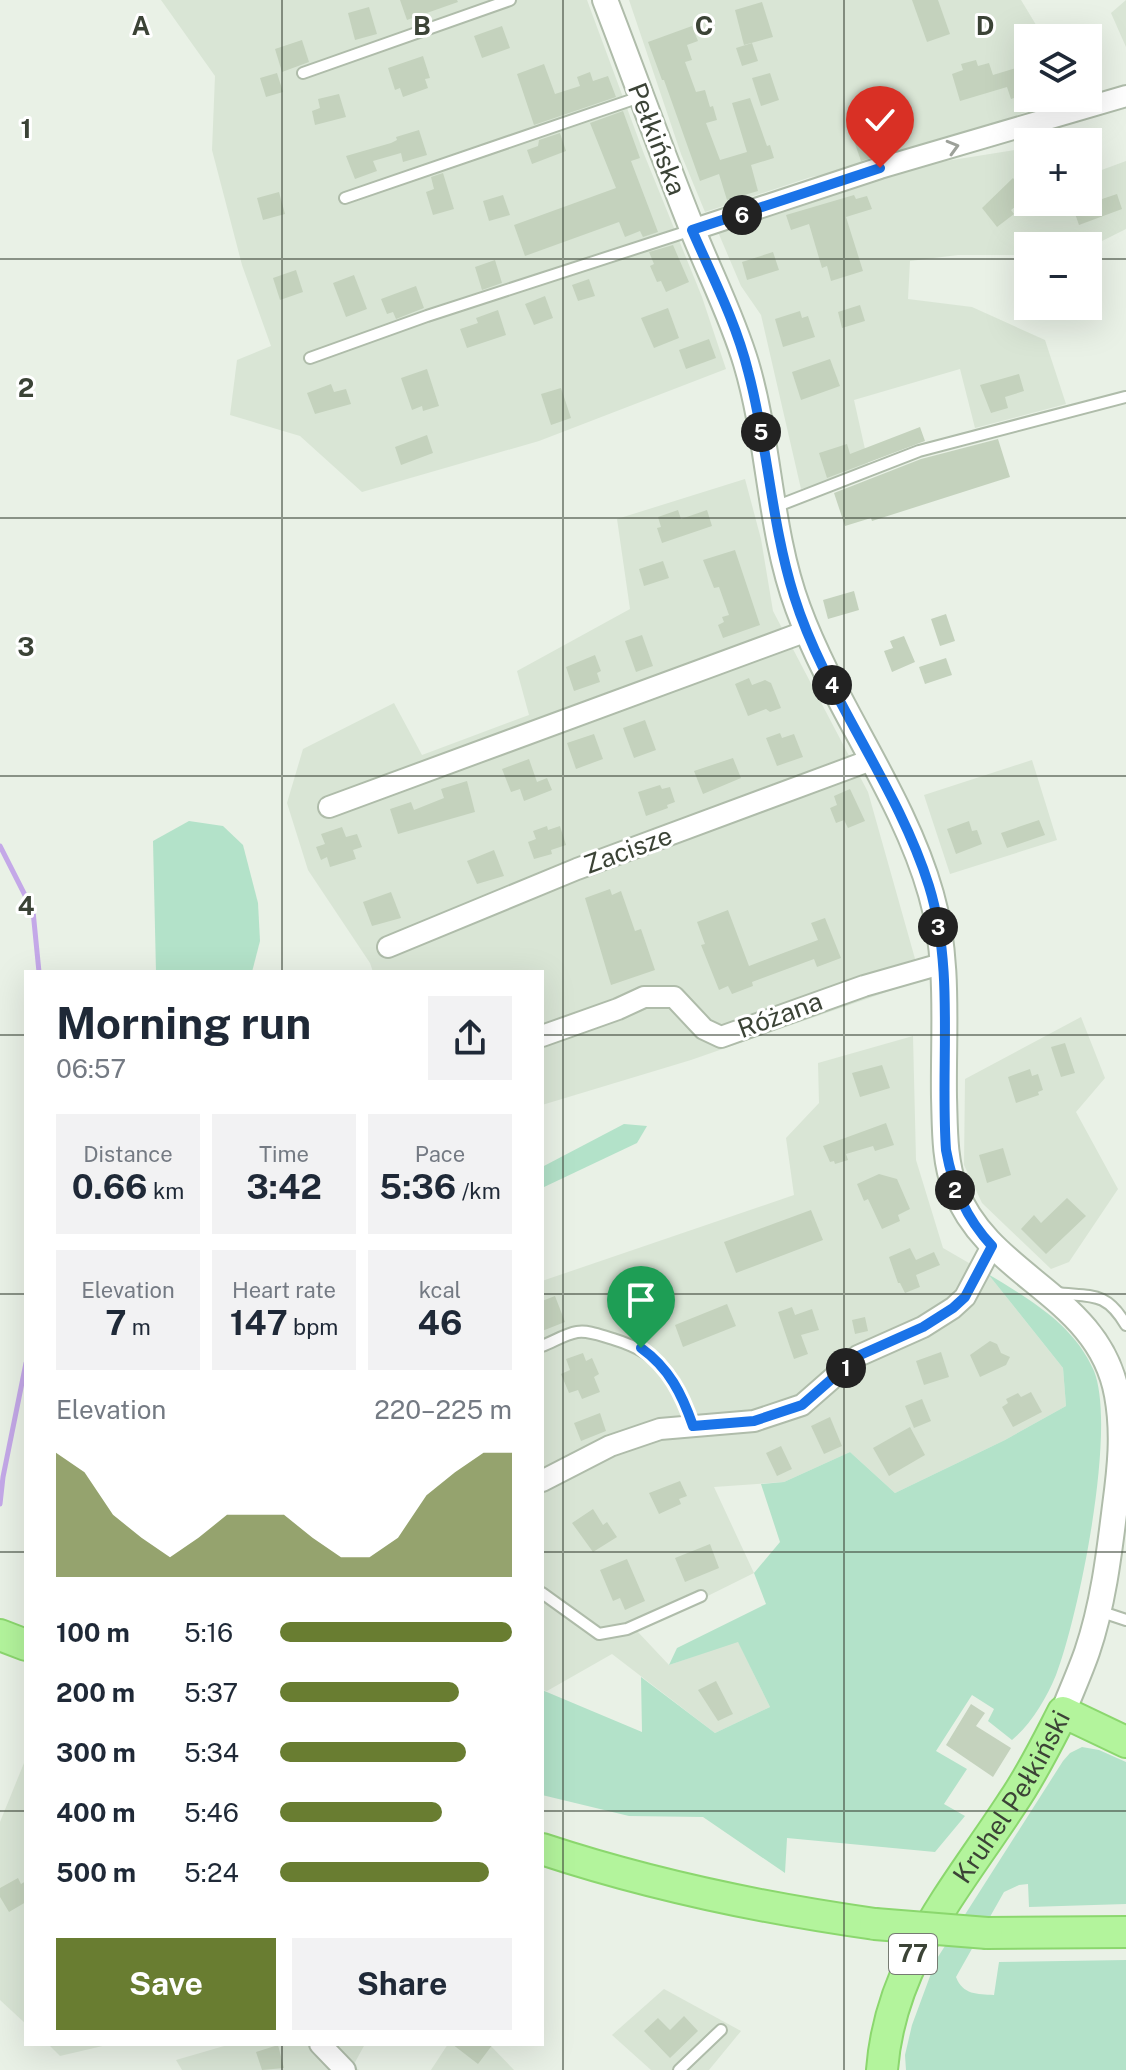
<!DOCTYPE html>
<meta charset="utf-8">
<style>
body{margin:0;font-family:"Public Sans",sans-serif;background:#f2f2f3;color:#1f2937;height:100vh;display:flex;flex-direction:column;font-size:30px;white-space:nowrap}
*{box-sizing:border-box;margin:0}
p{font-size:26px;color:#747a83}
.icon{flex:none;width:44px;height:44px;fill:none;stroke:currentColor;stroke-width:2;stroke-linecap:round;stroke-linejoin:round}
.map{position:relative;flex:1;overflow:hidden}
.side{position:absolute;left:24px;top:970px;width:520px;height:1076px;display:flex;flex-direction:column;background:#fff;border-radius:0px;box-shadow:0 8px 32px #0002}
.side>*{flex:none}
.tools{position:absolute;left:1014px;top:24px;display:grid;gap:16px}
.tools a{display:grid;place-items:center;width:88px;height:88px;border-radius:0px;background:#fff;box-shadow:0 8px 32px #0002;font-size:40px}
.pin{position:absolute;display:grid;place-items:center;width:68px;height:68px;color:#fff;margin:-82px -34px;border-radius:50% 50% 50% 0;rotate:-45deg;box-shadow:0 0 8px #0007}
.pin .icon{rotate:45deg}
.km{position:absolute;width:40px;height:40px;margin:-20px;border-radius:50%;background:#222;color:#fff;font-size:22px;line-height:40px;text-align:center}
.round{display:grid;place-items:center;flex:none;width:84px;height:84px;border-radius:0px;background:#f2f2f3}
.head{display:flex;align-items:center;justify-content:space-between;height:136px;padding:0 32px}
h1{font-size:44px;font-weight:700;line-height:60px}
.figures{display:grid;grid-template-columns:repeat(3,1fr);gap:12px;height:136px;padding:8px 32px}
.figures div{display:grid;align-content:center;border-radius:0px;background:#f2f2f3;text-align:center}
.figures b{font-size:34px;font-weight:700}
.figures small{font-size:22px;font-weight:400}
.figures p{font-size:22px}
.chart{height:224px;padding:16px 32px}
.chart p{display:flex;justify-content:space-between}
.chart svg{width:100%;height:144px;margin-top:8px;fill:#697d31;opacity:.7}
.action{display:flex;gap:16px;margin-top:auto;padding:16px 32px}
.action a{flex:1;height:92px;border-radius:0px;background:#697d31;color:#fff;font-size:32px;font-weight:700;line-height:92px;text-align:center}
.action a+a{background:#f2f2f3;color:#1f2937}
ul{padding:0 32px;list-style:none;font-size:26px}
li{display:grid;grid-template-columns:128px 96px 1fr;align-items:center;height:60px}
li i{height:20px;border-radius:10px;background:#697d31}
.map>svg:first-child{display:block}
.residential{fill:#d9e5d5}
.green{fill:#b3e2c9}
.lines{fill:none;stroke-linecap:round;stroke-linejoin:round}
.stream{stroke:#c4a8e8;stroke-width:5}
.building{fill:#c4d2bd}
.service-casing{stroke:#afbcaa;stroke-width:14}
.minor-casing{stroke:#afbcaa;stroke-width:24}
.tertiary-casing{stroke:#afbcaa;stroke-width:28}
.primary-casing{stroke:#8bd76e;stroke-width:34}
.service{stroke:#fff;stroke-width:10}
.minor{stroke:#fff;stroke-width:20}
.tertiary{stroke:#fff;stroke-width:24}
.primary{stroke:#b3f49c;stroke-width:30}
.primary-bridge-casing{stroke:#8bd76e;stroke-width:34;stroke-linecap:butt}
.primary-bridge{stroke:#b3f49c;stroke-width:30}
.oneway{stroke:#9da19a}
.route-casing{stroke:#fff;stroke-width:16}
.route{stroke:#1a73e8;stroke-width:10}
.grid{fill:none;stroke:#3b4336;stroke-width:2;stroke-opacity:0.55}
.labels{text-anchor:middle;stroke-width:6;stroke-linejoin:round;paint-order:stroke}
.shield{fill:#fff;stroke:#767b72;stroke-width:2}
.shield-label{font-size:24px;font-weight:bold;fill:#3b4336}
.street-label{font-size:26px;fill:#3b4336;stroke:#fff}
.grid-label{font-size:26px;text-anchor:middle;font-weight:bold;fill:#3b4336;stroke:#fff;stroke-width:6;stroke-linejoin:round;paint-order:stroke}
</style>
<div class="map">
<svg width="1126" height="2070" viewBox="0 0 1126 2070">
<rect width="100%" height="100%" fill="#e9f1e6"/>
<!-- residential -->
<g class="residential">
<polygon points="161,0 587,0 644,154 702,297 726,369 539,441 362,492 300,436 230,415 237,360 271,346 242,265 212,150 215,76"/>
<polygon points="629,0 1021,0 1044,38 1028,38 1028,98 1067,98 864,168 811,177 705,212 681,154"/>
<polygon points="1126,0 1126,47 1111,13"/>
<polygon points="1028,148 1028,202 1088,202 1088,175 1126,161 1126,229 1088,248 1088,246 1028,246 1028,255 958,255 910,261 908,299 972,307 1045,340 1066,404 975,428 960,369 854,400 869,467 832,482 801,489 761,315 741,286 718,232 927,164"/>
<polygon points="745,479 761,539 773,611 868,792 921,980 691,1060 542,1105 542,972 373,972 370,963 308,870 287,803 303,749 394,703 422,755 529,715 517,671 630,609 617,519"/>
<polygon points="1032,760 1057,840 950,874 924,795"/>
<polygon points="1081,1017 1105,1078 1076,1112 1118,1189 1069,1262 1051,1269 982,1203 964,1165 965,1079"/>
<polygon points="913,1036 916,1160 943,1248 988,1274 1063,1368 1066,1406 1005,1440 895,1493 850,1452 784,1482 714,1487 754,1573 637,1631 669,1665 738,1641 770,1707 715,1733 612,1654 547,1691 542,1690 542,1281 794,1195 786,1138 819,1103 818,1063"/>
<polygon points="24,1763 26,1764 26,2024 0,2000 0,1822"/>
<polygon points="664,1989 741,2031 709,2070 651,2070 612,2035"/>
<polygon points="48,2044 111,2044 60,2056"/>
<polygon points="231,2044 365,2044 353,2066 359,2070 182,2070 176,2060"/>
<polygon points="448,2044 489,2044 514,2070 431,2070"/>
</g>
<!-- green -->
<g class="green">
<polygon points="189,821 223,826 243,845 258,903 260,941 252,972 156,972 153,841"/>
<polygon points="624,1124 647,1126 637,1143 542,1188 542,1167"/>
<path d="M988 1274C1029 1299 1074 1324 1094 1371 1117 1429 1079 1615 1056 1675 1046 1699 1032 1723 1012 1740L988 1721 994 1709 972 1695 936 1751 967 1769 944 1804 965 1816 935 1852 787 1838 785 1873 703 1817 629 1816 542 1795V1690L642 1732 641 1677 715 1733 770 1707 738 1642 669 1665 677 1648 766 1604 754 1573 780 1542 761 1484 784 1482 850 1452 895 1493 1005 1440 1066 1406 1063 1368Z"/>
<path d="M1082 1747 1099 1750 1126 1762V1904L1029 1907 1028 1884 1019 1885 1004 1892 956 1977C963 1995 977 1994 994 1995L999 1962 1126 1960V2070H906L905 2055 912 2025 936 1960 1063 1761 1070 1753Z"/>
</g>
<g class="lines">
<!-- stream -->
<g class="stream">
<polyline points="0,846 33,911 39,972"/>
<polyline points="0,1504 3,1477 26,1363"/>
</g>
</g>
<!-- building -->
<g class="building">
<polygon points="400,0 457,0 458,2 407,20"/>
<polygon points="912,0 938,0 950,34 927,42"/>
<polygon points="762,2 773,37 744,45 735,10"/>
<polygon points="369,7 377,34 355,40 348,13"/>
<polygon points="502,26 510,48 482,58 474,36"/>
<polygon points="692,26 698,41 687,45 692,60 685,62 696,92 705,90 710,107 713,106 717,120 706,123 720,160 747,152 732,103 750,98 767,146 770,145 774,158 751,165 758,191 727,200 719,174 700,181 664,80 662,80 648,42"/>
<polygon points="302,40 309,62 282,72 275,49"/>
<polygon points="752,43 758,61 742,66 736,48"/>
<polygon points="423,56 430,78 425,79 428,88 403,97 400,88 395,90 388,68"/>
<polygon points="976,60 978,66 989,63 993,75 1016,68 1024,95 1011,99 1007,87 960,101 952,74 963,70 961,64"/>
<polygon points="544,64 555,94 580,86 577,77 590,72 593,81 608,76 616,97 534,125 517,74"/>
<polygon points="277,73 283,92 266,97 260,78"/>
<polygon points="770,73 779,100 761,106 752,78"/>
<polygon points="339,94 346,117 315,125 312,111 320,108 318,99"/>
<polygon points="623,111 640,158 631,161 658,232 643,237 640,231 625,237 619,222 525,256 514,225 616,188 590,123"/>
<polygon points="885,125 892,148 889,149 890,152 861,161 852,135"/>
<polygon points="419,130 427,155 403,162 401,153 373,161 377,171 355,179 346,156 391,143 397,140 396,137"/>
<polygon points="560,133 566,151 532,164 527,150 538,146 539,140"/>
<polygon points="1088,166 1090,166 1102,199 1117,194 1122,209 1079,225 1071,202 1088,202"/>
<polygon points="443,173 454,209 433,215 426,192 434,189 431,177"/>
<polygon points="1013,178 1028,197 1011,210 1014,214 997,227 982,208"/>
<polygon points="279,192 285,214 263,220 257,198"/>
<polygon points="503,195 510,215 489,221 483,201"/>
<polygon points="854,195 856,199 867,196 872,209 846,217 863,271 831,281 827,266 822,268 809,224 791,230 786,215"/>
<polygon points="673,245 689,282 666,292 661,281 657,282 650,266 654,264 649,252"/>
<polygon points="773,252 779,270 747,280 742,262"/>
<polygon points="495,260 502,283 482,290 475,267"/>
<polygon points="296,270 303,292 280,300 273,278"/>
<polygon points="354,275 367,309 346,317 333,283"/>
<polygon points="589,279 595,296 578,301 572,285"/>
<polygon points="416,286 424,308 396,319 393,312 387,314 381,299"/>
<polygon points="545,296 553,318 534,325 525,304"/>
<polygon points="860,305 865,321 842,328 838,312"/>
<polygon points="668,308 679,338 654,348 641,318"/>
<polygon points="498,310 506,335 467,348 460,329 478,323 476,318"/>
<polygon points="800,311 802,318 808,316 815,337 783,347 775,319"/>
<polygon points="709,339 716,358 686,369 679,350"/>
<polygon points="830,359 840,386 801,400 792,372"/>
<polygon points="427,369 439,406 423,411 422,406 412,410 401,378"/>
<polygon points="1019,374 1024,391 1005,397 1008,408 991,413 980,385"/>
<polygon points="331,384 334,392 346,389 351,404 315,414 307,393"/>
<polygon points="561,388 571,418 551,425 541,394"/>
<polygon points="920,427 925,441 827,478 819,453 847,444 850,454"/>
<polygon points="427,435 433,453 401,465 395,447"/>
<polygon points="998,439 1010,477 872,521 871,518 845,526 834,493 921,459"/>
<polygon points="678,510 681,519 707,510 712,526 662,543 657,528 661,527 658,517"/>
<polygon points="735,550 760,625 723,638 718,625 724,622 722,617 729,615 719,587 714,588 703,560"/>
<polygon points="663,561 669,578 644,586 639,569"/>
<polygon points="854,591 859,610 828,619 823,600"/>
<polygon points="946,614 955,641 940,646 931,619"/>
<polygon points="642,635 653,666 636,672 625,641"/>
<polygon points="904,636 915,662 892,672 884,651 893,648 890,641"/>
<polygon points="595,655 601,671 597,673 600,682 574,691 566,667"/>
<polygon points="946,658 952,675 925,684 919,667"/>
<polygon points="749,678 752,685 765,680 771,683 781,708 770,712 766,709 748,716 735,684"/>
<polygon points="645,720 656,750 634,758 623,728"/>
<polygon points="780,733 782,738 794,734 803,757 777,766 766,738"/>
<polygon points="594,734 603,759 576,769 567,743"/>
<polygon points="733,758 741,778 703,794 694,771"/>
<polygon points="529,759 537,782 547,778 552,790 524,801 520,789 511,792 502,769"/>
<polygon points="467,781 475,812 398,834 390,809 411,802 414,810 444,798 441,789"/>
<polygon points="660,785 662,789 670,787 675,802 667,805 668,808 646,816 638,792"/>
<polygon points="850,789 865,821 848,828 844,820 836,823 830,808 837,805 834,796"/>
<polygon points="1039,820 1045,835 1007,848 1001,833"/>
<polygon points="969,821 972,831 977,830 982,844 956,854 947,829"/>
<polygon points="547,826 548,830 560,826 566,845 551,850 552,854 534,859 528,842 536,839 533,831"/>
<polygon points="342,827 346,837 357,834 362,847 353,850 356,859 330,867 327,857 321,860 316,847 325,844 321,834"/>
<polygon points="494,850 504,876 477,884 467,861"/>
<polygon points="610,889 612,895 621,891 635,931 641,929 655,970 611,985 585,898"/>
<polygon points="391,892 401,918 372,926 363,902"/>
<polygon points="728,910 749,966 818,940 811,923 825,918 841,958 817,967 814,959 752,982 753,986 732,994 728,986 719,990 701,945 705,944 697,922"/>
<polygon points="1065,1043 1075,1073 1061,1077 1051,1047"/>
<polygon points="882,1065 890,1088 860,1097 852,1073"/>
<polygon points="1030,1069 1032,1076 1038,1074 1043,1090 1038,1092 1039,1095 1016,1103 1008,1077"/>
<polygon points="886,1123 894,1145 875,1151 873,1146 846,1154 848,1160 835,1164 834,1161 830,1162 823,1146"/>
<polygon points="1003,1148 1011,1175 987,1183 979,1155"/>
<polygon points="879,1174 897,1179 910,1209 898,1215 900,1221 882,1229 868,1199 864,1201 857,1184"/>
<polygon points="1067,1198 1086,1216 1046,1254 1021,1229 1034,1215 1041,1223"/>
<polygon points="811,1210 823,1240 736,1273 724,1242"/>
<polygon points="910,1248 916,1260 934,1252 940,1265 916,1275 920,1287 905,1293 900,1283 898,1283 889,1257"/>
<polygon points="555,1296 565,1322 542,1331 542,1301"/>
<polygon points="727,1304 736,1326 683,1347 675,1325"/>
<polygon points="792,1307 795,1315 812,1309 819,1330 801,1335 808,1354 794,1359 778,1312"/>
<polygon points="865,1317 868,1331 855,1334 852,1320"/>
<polygon points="990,1341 997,1344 1001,1353 1010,1357 1006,1365 980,1377 970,1355"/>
<polygon points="941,1352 949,1377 924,1385 916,1361"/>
<polygon points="583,1353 586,1361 592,1358 599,1374 594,1377 600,1392 582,1399 578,1390 569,1393 561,1374 570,1370 566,1359"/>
<polygon points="1031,1392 1042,1412 1013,1427 1002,1407 1008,1403 1006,1399 1018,1393 1021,1397"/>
<polygon points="922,1399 931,1421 914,1428 905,1406"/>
<polygon points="600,1413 606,1431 581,1441 574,1423"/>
<polygon points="830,1417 842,1446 824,1454 811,1426"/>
<polygon points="910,1427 925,1455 889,1476 873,1448"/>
<polygon points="781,1446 792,1469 777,1476 766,1453"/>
<polygon points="680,1481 687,1496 679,1499 681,1504 659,1514 649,1493"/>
<polygon points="593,1509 603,1525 607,1522 617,1537 593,1552 572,1523"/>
<polygon points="710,1544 719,1568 685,1582 675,1558"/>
<polygon points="627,1559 645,1601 625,1610 620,1598 613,1601 600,1570"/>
<polygon points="716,1681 733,1714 718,1721 698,1690"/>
<polygon points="971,1704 985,1713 976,1726 1011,1748 993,1777 946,1745"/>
<polygon points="18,1878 21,1884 26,1881 26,1902 9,1912 0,1897 0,1888"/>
<polygon points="684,2016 698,2031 670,2058 644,2031 658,2018 670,2030"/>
<polygon points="452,2044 493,2044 478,2064"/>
<polygon points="278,2045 284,2068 262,2070 256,2052"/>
</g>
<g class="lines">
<defs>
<g id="service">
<polyline points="303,73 510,0"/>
<polyline points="345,198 640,97"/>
<polyline points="310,358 427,316 692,230"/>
<polyline points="775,507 919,451 1125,397"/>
<path d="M1056 1293C1092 1297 1106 1291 1126 1325"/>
<path d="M542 1346C553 1342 565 1334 577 1332 589 1330 602 1336 613 1339 665 1355 675 1377 693 1426"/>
<polyline points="542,1593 599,1634 627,1629 701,1596"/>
<polyline points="1099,1611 1126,1620"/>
<polyline points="679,2070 721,2030"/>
</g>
<g id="minor">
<polyline points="692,230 880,168 1126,96"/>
<polyline points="329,807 807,631"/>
<polyline points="388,947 577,869 871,760"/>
<polyline points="542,1036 618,1009 644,997 674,997 704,1029 721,1037 864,986 941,964"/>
<polyline points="542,1481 610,1446 660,1429 754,1421 802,1405 858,1356 923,1327 953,1308 965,1297 992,1246"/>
<polyline points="320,2044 345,2070"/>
</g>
<path id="tertiary" d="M605 0C634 75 661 151 691 226 709 272 732 316 746 363 770 443 769 530 798 608 834 706 903 795 931 894 950 959 943 1031 944 1097 945 1128 944 1160 955 1189 989 1278 1099 1295 1117 1395 1124 1433 1120 1469 1115 1506 1109 1555 1103 1605 1087 1652 1080 1672 1071 1692 1063 1712"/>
<g id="primary">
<polyline points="0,1635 26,1645"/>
<path d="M542 1849C651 1885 761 1908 875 1924"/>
<polyline points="987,1933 1126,1932"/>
<path id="s1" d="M882 2070C890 1963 956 1889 1012 1803 1032 1774 1047 1743 1063 1712L1126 1742"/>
</g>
</defs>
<!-- service casing -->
<use href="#service" class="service-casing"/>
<!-- minor casing -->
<use href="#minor" class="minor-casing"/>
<!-- tertiary casing -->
<use href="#tertiary" class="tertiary-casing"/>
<!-- primary casing -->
<use href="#primary" class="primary-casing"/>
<!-- service -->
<use href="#service" class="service"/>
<!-- minor -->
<use href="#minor" class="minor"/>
<!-- tertiary -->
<use href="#tertiary" class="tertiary"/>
<!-- primary -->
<use href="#primary" class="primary"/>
<defs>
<polyline id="primary-bridge" points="875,1924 987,1933"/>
</defs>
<!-- primary-bridge casing -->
<use href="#primary-bridge" class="primary-bridge-casing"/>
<!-- primary-bridge -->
<use href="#primary-bridge" class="primary-bridge"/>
</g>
<!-- one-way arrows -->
<defs><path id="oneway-chevron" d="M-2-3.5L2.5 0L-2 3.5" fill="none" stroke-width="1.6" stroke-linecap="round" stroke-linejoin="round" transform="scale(2)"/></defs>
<use class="oneway" href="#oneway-chevron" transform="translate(953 147) rotate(-16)"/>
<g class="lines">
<defs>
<path id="route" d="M641 1348C669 1368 682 1394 693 1426L754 1421 802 1405 858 1356 923 1327 953 1308 965 1297 992 1246C966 1218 953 1188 946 1150 940 1064 955 970 929 886 897 784 826 698 794 596 771 523 768 445 748 371 736 322 712 276 692 230L880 168"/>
</defs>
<!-- route casing -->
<use href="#route" class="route-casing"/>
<!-- route -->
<use href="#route" class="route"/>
</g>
<!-- grid -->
<path class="grid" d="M282 0V972M563 0V2070M844 0V2070M0 259H1028M1088 259H1126M0 518H1126M0 776H1126M0 1035H26M542 1035H1126M0 1294H26M542 1294H1126M0 1552H26M542 1552H1126M0 1811H26M542 1811H1126M282 2044V2070"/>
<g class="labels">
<!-- shield labels -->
<rect class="shield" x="889" y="1934" width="48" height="40" rx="6"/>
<g class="shield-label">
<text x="913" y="1962">77</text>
</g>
<!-- street labels -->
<g class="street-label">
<text transform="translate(657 139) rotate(69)" y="9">Pełkińska</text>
<text transform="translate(628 850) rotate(-20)" y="9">Zacisze</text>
<text transform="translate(780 1015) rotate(-20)" y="9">Różana</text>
<text dy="9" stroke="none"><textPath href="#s1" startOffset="306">Kruhel Pełkiński</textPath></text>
</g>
</g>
<g class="grid-label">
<text x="141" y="35">A</text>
<text x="422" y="35">B</text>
<text x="704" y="35">C</text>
<text x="985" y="35">D</text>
<text x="26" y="138">1</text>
<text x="26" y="397">2</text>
<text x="26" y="656">3</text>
<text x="26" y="915">4</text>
</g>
</svg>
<div class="tools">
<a><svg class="icon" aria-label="layers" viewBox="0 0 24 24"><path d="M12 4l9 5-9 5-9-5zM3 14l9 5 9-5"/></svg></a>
<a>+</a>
<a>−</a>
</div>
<div class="pin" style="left:641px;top:1348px;background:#1e9e55"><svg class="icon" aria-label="arrive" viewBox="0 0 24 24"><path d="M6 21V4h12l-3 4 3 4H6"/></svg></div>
<div class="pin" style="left:880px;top:168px;background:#d93025"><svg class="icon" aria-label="check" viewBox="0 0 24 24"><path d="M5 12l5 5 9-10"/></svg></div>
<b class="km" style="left:846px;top:1368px">1</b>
<b class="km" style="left:955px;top:1190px">2</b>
<b class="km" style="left:938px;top:927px">3</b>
<b class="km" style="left:832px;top:685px">4</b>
<b class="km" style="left:761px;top:432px">5</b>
<b class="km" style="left:742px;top:215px">6</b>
<section class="side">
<div class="head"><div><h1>Morning run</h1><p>06:57</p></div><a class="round"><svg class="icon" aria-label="share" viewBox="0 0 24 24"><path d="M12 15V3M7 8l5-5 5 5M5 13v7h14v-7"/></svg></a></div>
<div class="figures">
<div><p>Distance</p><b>0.66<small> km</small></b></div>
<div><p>Time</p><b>3:42</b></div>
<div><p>Pace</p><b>5:36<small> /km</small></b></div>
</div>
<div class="figures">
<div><p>Elevation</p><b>7<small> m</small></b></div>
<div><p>Heart rate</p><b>147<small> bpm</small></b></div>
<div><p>kcal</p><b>46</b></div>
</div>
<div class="chart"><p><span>Elevation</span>220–225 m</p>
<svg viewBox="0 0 160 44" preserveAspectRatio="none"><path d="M0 44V6L10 12L20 25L30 32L40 38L50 32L60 25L70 25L80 25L90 32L100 38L110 38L120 32L130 19L140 12L150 6L160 6V44z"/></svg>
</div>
<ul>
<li><b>100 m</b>5:16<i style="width:100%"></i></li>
<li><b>200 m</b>5:37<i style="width:77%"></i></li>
<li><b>300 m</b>5:34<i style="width:80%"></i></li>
<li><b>400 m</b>5:46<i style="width:70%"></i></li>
<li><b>500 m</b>5:24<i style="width:90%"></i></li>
</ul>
<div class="action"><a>Save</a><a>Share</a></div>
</section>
</div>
